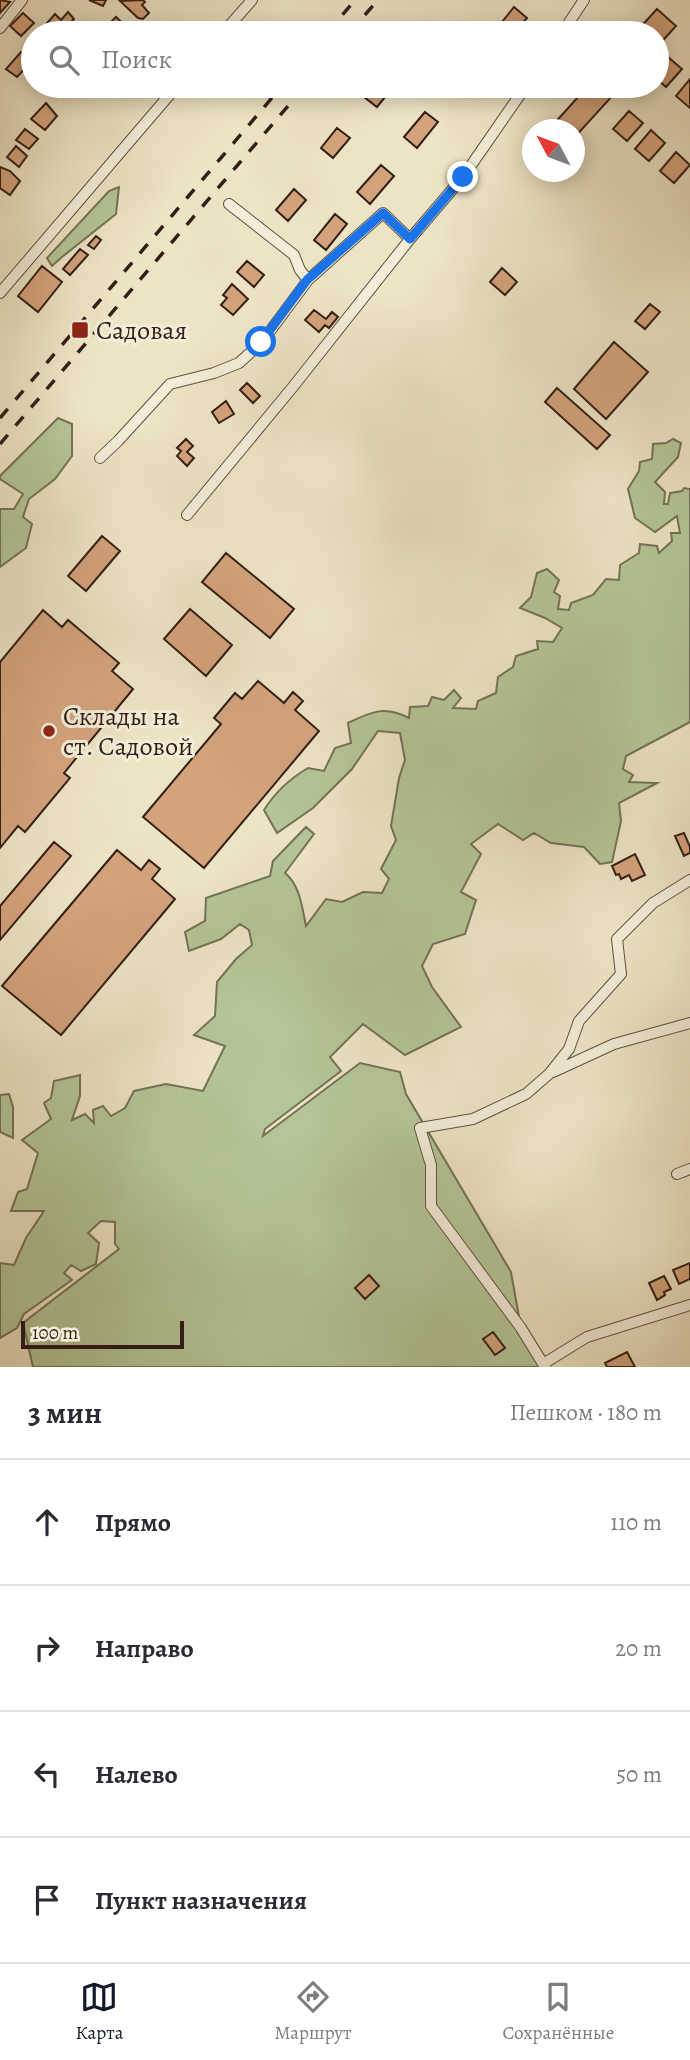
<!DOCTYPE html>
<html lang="ru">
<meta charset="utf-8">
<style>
body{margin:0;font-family:Alegreya,serif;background:#f2f2f3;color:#2b2b33}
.compass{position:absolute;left:522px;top:119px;width:63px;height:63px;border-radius:50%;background:#fff;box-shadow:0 4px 18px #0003;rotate:311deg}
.scale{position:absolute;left:21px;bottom:18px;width:163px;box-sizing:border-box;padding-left:7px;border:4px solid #341f16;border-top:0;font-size:19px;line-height:24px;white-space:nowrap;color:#341f16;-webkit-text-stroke:5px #f3edd9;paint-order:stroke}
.stop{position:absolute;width:21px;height:21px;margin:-16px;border:5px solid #1a73e8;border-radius:50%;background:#fff}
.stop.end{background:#1a73e8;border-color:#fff;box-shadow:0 2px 7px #0008}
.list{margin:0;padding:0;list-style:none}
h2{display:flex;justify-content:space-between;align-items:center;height:91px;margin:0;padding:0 28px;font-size:30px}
h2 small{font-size:23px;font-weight:400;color:#7c7c81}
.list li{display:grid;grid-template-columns:46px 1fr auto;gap:21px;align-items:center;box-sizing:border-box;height:126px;padding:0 28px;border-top:2px solid #e1e1e2}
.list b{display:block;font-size:26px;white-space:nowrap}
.list em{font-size:23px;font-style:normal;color:#7c7c81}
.icon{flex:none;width:38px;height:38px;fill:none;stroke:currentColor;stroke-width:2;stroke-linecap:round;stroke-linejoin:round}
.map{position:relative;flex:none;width:690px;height:1367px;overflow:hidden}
.search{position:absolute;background:#fff;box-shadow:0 4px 18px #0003;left:21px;right:21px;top:21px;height:77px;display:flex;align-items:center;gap:18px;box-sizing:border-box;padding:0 24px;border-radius:38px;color:#7c7c81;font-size:26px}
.sheet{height:595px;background:#fff}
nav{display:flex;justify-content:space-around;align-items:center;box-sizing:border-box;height:98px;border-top:2px solid #e1e1e2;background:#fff;font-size:19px;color:#7c7c81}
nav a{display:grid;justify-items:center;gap:4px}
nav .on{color:#111827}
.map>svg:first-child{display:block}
.green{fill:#b4c597;stroke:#747256;stroke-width:2}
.building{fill:#d3a37c;stroke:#341f16;stroke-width:2}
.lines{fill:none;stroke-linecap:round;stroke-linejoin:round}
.street-casing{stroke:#625042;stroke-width:12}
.street{stroke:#f3edd9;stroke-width:10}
.rail{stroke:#341f16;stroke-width:3.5;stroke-dasharray:12 12;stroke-linecap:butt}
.route{stroke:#1a73e8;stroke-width:9}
.poi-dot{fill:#8f2418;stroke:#f3edd9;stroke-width:2.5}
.labels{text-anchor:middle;stroke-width:6;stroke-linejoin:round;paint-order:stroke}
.poi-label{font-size:26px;fill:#341f16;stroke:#f3edd9;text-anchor:start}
</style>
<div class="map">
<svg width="690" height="1367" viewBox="0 0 690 1367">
<rect width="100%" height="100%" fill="#ede4c5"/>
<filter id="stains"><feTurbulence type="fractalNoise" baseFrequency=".00286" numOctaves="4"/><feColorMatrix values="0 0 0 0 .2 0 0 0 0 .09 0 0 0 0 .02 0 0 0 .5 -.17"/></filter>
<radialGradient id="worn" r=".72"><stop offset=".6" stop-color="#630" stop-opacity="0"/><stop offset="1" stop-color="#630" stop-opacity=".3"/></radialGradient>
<path class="green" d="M119 187 116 214 62 257 52 266 47 258 109 191Z
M58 418 72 424V456L55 479 29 499 23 517 32 524 26 548 0 567V509H14L23 494 0 479V476Z
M673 439 681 443 678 457 655 482 665 492 664 504H668L670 493 682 491 684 488 690 489V722L626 756 623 769 633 775 629 782 657 783 619 803 621 821 612 862 600 864 584 847 551 843 534 833 523 840 498 824 471 844 481 854 461 892 476 900 465 934 433 944 422 966 432 987 461 1027 405 1055 363 1024 330 1057 341 1071 265 1129 263 1136 360 1063 400 1072 406 1094 511 1272 521 1328 548 1367H33L23 1323 119 1249 115 1244V1222L101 1221 88 1233 99 1243 96 1264 81 1271 71 1265 64 1273 72 1280 24 1314 17 1328 0 1338V1263L14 1265 26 1238 44 1211H11L18 1192 27 1189 38 1153 22 1140 51 1119 44 1103 51 1098 54 1081 80 1075V1096L72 1120 85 1114 94 1123 93 1110 103 1106 111 1116 125 1108 134 1091 166 1084 203 1091 225 1046 194 1035 215 1016 217 982 236 959 252 945 249 930 240 924 221 939 189 951 185 932 205 921 206 898 270 876 273 861 306 827 314 834 285 873C300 885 302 907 306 926L326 899 342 902 363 892 382 893 389 879 381 869 396 840 391 826 399 778 405 760 400 733 378 731 352 769 313 808 277 833 264 810C276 791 289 779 308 768L324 771 335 748 351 743 348 723C371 712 384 705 409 718L410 707 428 706 432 697 444 700 454 690 461 698 453 708 476 709 478 701 496 693 498 677 513 667 516 656 538 649 537 641 553 642 562 628 545 618 520 608 531 597 537 573 547 569 559 580 554 592 560 596 558 609 569 610 571 603 593 595 606 579 619 580 620 565 639 553 640 544 657 546 659 553 672 541 671 533H680L677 516 655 532 635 518 628 489 639 471 640 462 652 459 653 444 666 443Z
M9 1094 13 1107V1138L0 1132V1095Z"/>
<path class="building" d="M0 0 10 2 0 13Z
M89 0H106L103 6Z
M143 0 145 2 142 5 149 13 143 19 138 18 120 1Z
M514 7 527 18 514 33H496L494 32Z
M657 9 676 26 657 47V33H635Z
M68 12 74 19 61 33 47 23 55 14 61 20Z
M23 13 34 23 21 36 10 26Z
M116 17 132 32 131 33H100Z
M424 25 434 33H417Z
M21 52 31 62 17 77 6 69Z
M668 57 682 69 666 87 657 79V70Z
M690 79V108L676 96Z
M53 86H74L78 89 72 96 62 87 57 90Z
M373 86H394L377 107 364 97Z
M448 86H468L459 95Z
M588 86H606L615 93 574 138V130H554L551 127Z
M46 103 57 116 45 130 31 119Z
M629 111 643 123 627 141 613 129Z
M425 112 438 122 417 148 404 137Z
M337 128 350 138 333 158 321 148Z
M25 129 38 139 29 149 16 140Z
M651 130 665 143 649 161 635 149Z
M16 146 27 156 19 167 7 157Z
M676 152 690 165 674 183 660 171Z
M381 165 394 176 370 204 357 192Z
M0 167 10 171 20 181 10 195 0 188Z
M294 189 306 200 288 221 276 210Z
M335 214 347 224 326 250 314 240Z
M96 236 101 240 94 249 88 245Z
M80 249 88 255 70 275 63 269Z
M247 261 264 275 254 287 237 272Z
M42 266 62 282 38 312 18 296Z
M502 268 517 282 505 295 490 282Z
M232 284 248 299 233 315 221 305 227 298 223 295Z
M650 304 660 312 645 329 635 321Z
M314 310 326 319 332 312 338 317 329 328 325 325 319 332 305 320Z
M614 342 648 372 606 419 574 389Z
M247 383 260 396 253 403 240 390Z
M557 388 610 435 597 449 545 402Z
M226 401 234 414 219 423 212 412Z
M186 439 193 446 187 452 194 458 187 466 177 456 181 451 177 448Z
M102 536 120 551 86 591 68 576Z
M226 553 294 609 270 638 202 582Z
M190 609 232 645 206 676 164 639Z
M43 610 62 627 68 620 119 663 112 671 133 689 64 773 70 778 25 832 18 826 0 848V662Z
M258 681 284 703 293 692 303 701 295 710 319 731 204 868 143 817 221 724 214 718 235 693 242 699Z
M684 833 690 847V853L684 856 675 836Z
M54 842 71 856 0 940V906Z
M117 850 141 870 149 860 160 869 152 879 175 899 61 1035 2 986Z
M635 854 645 875 632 881 629 875 621 879 619 874 616 875 612 866Z
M690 1263V1279L679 1284 673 1270Z
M369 1275 379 1286 365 1299 355 1288Z
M664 1276 671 1289 664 1292 665 1295 657 1300 649 1283Z
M493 1332 505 1348 495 1355 483 1339Z
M627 1352 635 1367H607L605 1363Z"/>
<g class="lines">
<g class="street-casing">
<path id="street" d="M0 28 22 0
M223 33 252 0
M562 33 584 0
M229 204 294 255 300 270 308 280
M0 293 177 86
M100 458 118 441 170 384 214 373 239 363 262 342 308 280 383 213 410 239
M187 515 292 388 410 239 463 177 526 86
M553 1072 614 1044 690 1023
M677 1174 690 1169
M543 1364 587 1337 690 1305
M545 1367 521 1328 431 1206V1165L420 1128 473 1119 526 1094 549 1074 569 1049 579 1021 621 974 617 939 653 903 690 880"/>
</g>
<use href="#street" class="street"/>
<path class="rail" d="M327 33 355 0
M349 33 378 0
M0 418 282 86
M0 444 305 86"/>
</g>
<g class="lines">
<path class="route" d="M261 342 307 280 383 213 410 239 463 177"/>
</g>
<g class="poi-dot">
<rect x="71" y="321" width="18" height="18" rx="3.5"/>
<circle cx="49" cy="731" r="7"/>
</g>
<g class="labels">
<g class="poi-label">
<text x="96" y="339">Садовая</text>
<text x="63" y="725">Склады на<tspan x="63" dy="30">ст. Садовой</tspan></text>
</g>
</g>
<rect width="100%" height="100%" filter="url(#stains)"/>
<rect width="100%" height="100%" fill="url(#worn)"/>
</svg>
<svg class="compass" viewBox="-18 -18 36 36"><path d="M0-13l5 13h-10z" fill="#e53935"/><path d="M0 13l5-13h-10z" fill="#7c7c81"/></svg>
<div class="scale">100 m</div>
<div class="stop" style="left:261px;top:342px"></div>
<div class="stop end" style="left:463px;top:177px"></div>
<div class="search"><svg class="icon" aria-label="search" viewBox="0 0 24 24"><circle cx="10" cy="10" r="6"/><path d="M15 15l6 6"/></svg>Поиск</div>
</div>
<section class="sheet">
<h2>3 мин<small>Пешком · 180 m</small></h2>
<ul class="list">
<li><svg class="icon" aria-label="ahead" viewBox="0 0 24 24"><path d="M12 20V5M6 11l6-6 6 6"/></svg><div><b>Прямо</b></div><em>110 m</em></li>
<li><svg class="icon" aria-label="right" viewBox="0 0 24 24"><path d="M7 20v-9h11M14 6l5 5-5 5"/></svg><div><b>Направо</b></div><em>20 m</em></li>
<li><svg class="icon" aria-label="left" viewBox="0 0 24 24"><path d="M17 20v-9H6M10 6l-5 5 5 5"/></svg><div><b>Налево</b></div><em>50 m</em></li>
<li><svg class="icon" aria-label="arrive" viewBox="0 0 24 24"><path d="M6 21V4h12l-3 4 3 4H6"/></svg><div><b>Пункт назначения</b></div></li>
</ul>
</section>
<nav>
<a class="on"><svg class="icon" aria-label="map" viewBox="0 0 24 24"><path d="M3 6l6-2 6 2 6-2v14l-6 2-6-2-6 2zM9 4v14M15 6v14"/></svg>Карта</a>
<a><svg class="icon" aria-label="directions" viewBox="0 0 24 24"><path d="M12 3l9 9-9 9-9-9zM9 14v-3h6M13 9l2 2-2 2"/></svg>Маршрут</a>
<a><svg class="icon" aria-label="saved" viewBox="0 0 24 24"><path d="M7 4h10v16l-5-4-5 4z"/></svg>Сохранённые</a>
</nav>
